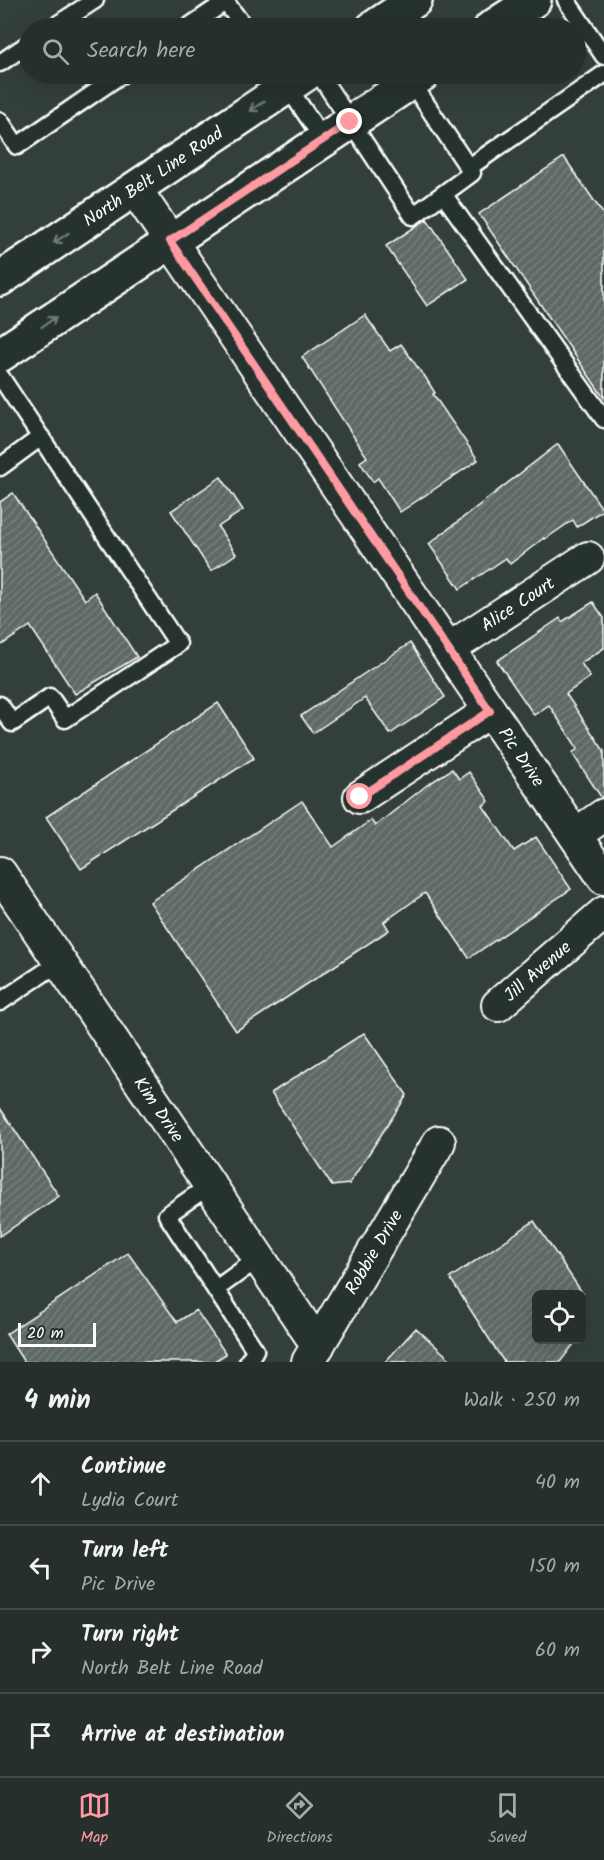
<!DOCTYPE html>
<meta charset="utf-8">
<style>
body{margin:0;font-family:Kalam,sans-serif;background:#2e3734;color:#f1f3f6}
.controls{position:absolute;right:18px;bottom:18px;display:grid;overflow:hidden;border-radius:9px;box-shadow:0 6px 24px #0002}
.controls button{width:54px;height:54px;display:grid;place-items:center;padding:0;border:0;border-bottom:2px solid #424a48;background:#262f2c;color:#f1f3f6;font:30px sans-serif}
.scale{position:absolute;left:18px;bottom:15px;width:78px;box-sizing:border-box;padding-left:6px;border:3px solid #fff;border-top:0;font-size:16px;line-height:21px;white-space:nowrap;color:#fff;-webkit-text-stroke:4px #26332d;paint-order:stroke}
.stop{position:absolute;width:18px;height:18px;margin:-14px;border:4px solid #ff9aa2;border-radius:50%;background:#fff}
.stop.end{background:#ff9aa2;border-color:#fff;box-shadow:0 2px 6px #0008}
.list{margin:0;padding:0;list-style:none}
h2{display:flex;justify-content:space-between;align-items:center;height:78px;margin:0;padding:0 24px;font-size:26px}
h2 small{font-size:20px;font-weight:400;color:#a4a9a9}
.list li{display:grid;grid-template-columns:39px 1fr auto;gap:18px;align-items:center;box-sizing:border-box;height:84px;padding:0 24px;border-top:2px solid #424a48}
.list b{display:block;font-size:22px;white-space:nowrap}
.list p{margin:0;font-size:20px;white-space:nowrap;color:#a4a9a9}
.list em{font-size:20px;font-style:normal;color:#a4a9a9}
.icon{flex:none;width:33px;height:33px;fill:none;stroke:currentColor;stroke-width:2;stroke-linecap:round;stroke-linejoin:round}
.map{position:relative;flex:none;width:604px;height:1362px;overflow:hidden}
.search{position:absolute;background:#262f2c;box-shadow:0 6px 24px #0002;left:18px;right:18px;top:18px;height:66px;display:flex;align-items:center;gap:15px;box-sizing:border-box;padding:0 21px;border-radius:33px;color:#a4a9a9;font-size:22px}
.sheet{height:414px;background:#262f2c}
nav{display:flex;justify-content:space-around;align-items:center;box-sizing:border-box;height:84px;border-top:2px solid #424a48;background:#262f2c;font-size:16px;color:#a4a9a9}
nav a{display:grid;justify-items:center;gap:3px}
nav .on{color:#ff9aa2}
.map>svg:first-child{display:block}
.building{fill:url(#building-hatch);stroke:#fff;stroke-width:1.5}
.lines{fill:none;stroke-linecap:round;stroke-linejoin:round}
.service-casing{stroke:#fff;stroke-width:21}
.minor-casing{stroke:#fff;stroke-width:36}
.primary-casing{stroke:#fff;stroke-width:38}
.service{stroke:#26332d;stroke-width:16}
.minor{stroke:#26332d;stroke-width:32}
.primary{stroke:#26332d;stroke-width:33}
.oneway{stroke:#727a76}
.route{stroke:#ff9aa2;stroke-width:8}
.labels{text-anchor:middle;stroke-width:4.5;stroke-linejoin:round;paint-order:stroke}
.street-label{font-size:18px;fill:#fff;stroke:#26332d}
</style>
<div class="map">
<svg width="604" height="1362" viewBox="0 0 604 1362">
<defs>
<pattern id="building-hatch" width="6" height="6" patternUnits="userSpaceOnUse" patternTransform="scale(1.5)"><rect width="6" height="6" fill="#5f6964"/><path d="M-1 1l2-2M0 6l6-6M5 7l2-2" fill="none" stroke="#77807b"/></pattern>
</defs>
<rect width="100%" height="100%" fill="#333f3a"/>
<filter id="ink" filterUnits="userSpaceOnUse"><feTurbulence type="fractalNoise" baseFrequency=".0167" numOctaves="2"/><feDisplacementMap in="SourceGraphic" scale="12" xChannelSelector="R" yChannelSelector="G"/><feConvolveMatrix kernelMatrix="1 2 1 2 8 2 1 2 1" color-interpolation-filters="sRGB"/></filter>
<g filter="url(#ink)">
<path class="building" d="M564 157 604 215V398L479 214Z
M427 219 468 279 427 306 386 246Z
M365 315 390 351 401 344 423 375H424L435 393 433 394 478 460 400 512 378 478 373 482 360 462 367 457 302 357Z
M558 444 603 510 577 527 573 520 545 539 544 538 510 564 506 558 460 589 429 544Z
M221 477 243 510 218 527 236 554 211 571 171 511Z
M13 493 85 600 95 592 137 657 75 694 30 626 0 646V502Z
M593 602 604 618V648L581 663 590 677 566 694 604 751V797H601L572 753 578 749 549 705 534 715 497 661 560 618 562 622Z
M410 643 445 697 390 734 365 698 313 733 301 716Z
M218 703 254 758 81 869 46 817Z
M452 769 459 779 469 772 489 801 483 806 514 851 536 837 571 889 469 958 425 893 384 922 389 930 236 1031 150 902 302 801 333 847 371 820 375 826 427 785Z
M364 1033 407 1095 349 1184 332 1186 271 1093Z
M0 1108 59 1196 0 1236Z
M534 1221 583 1294H537V1340H577L560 1362H504L450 1278Z
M128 1253 177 1322 196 1310 226 1354 213 1362H24L6 1334Z
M416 1328 453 1362H385Z"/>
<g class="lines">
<g class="service-casing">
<path id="service" d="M224 0 245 28
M566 0 604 56
M52 28 95 0
M187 28 225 2
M0 63 28 44
M319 74 413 216 472 173 408 77
M285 83 323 139
M0 121 17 146 122 74
M468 168 604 74
M443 194 604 419
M0 376 178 644 65 719 50 697 12 723 0 705
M0 467 41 437
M0 1002 60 962
M210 1185 167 1215 255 1350 248 1362
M216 1289 259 1258"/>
</g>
<g class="minor-casing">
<g id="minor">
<path id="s1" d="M135 189 604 878"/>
<path id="s2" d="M449 649 588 558"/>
<path d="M360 797 490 711"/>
<path d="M575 835 604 815"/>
<path id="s3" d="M0 873 318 1346"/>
<path id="s4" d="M498 1005 604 913"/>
<path id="s5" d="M308 1362 439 1142"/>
</g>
</g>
<g class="primary-casing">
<g id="primary">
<path d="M373 28 415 0"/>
<path d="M491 28 534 0"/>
<path id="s6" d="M0 279 306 74"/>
<path d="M0 355 423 74"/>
</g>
</g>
<use href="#service" class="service"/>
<use href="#minor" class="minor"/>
<use href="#primary" class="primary"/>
</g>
<defs><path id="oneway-shaft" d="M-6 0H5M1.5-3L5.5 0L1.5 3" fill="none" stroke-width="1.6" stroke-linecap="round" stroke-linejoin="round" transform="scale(1.5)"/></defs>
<g class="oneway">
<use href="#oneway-shaft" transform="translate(257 106) rotate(146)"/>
<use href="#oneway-shaft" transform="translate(61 238) rotate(146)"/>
<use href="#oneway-shaft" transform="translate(49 322) rotate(-34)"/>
</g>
</g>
<g class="lines" filter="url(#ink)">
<path class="route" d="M350 122 170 241 490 711 360 797"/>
</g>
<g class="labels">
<g class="street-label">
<text dy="6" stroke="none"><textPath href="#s6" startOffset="184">North Belt Line Road</textPath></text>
<text dy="6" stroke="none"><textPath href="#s2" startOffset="82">Alice Court</textPath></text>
<text dy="6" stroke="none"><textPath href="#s1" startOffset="687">Pic Drive</textPath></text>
<text dy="6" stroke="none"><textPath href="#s4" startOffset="52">Jill Avenue</textPath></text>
<text dy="6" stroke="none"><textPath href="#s3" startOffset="285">Kim Drive</textPath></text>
<text dy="6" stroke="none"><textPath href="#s5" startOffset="128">Robbie Drive</textPath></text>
</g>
</g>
</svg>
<div class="controls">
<button><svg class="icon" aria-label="locate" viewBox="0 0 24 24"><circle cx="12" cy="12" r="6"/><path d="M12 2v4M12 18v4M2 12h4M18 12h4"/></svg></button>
</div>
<div class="scale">20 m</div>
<div class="stop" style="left:360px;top:797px"></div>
<div class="stop end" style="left:350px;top:122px"></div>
<div class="search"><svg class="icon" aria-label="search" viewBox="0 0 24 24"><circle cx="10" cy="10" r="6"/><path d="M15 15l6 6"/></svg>Search here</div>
</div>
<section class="sheet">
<h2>4 min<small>Walk · 250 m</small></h2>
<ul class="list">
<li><svg class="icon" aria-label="ahead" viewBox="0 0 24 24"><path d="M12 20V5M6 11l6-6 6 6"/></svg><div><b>Continue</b><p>Lydia Court</p></div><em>40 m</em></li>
<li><svg class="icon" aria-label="left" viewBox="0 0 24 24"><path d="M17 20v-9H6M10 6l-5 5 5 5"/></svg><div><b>Turn left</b><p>Pic Drive</p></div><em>150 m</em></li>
<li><svg class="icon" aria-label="right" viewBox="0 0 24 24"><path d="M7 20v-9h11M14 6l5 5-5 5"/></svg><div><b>Turn right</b><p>North Belt Line Road</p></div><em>60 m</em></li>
<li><svg class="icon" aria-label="arrive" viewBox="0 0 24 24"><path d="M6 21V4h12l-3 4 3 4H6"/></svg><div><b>Arrive at destination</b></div></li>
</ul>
</section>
<nav>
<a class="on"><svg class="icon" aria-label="map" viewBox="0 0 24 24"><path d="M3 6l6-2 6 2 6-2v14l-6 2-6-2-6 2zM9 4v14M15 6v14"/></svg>Map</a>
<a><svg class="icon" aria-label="directions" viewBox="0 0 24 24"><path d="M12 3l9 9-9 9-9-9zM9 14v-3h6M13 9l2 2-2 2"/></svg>Directions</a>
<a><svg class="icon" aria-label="saved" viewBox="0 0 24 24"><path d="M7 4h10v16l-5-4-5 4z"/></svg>Saved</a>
</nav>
